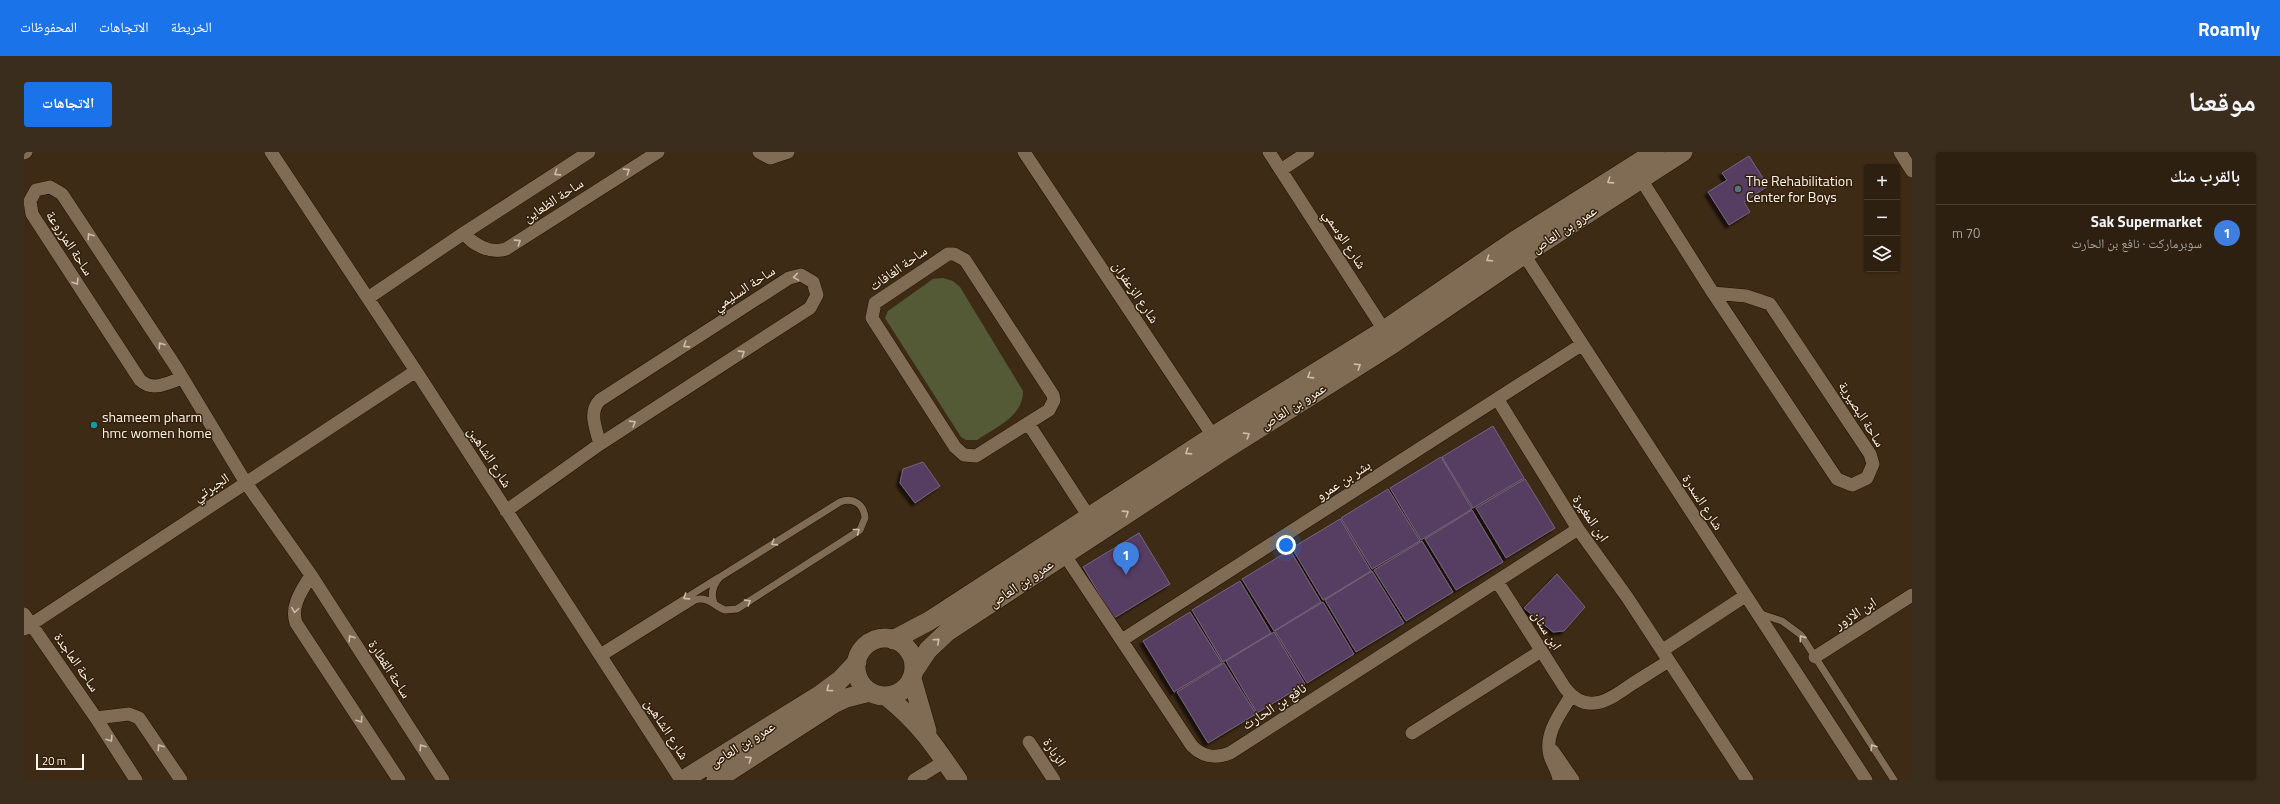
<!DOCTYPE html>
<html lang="ar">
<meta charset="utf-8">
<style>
body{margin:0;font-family:"Titillium Web","Noto Naskh Arabic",sans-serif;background:#3a2d1e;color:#f1f3f6;direction:rtl}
.controls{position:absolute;right:12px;top:12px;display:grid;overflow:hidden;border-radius:4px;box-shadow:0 1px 3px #0004}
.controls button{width:36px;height:36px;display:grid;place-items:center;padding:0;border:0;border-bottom:1px solid #493e30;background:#2e2010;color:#f1f3f6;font:20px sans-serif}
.scale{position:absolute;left:12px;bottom:10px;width:48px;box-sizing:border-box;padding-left:4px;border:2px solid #fdf3e9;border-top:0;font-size:11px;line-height:14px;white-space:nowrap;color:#fdf3e9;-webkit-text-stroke:3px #33210c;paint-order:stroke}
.you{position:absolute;left:1262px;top:393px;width:14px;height:14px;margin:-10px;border:3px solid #fff;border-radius:50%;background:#1a73e8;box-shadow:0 0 0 6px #1a73e833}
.badge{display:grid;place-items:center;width:26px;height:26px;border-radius:50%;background:#1a73e8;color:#fff;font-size:13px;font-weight:700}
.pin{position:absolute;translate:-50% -33px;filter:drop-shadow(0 1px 2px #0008)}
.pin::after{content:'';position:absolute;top:21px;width:14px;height:12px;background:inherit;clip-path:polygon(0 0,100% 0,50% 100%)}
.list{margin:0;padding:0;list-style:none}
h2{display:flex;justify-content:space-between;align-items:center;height:52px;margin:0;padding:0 16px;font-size:17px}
h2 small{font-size:13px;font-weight:400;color:#a7a39f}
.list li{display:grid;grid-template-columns:26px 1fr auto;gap:12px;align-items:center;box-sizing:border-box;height:56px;padding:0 16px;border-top:1px solid #493e30}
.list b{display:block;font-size:15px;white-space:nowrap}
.list p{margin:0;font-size:13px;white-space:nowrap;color:#a7a39f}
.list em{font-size:13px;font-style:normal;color:#a7a39f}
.icon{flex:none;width:22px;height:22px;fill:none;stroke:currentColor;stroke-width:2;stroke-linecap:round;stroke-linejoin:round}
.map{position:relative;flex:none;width:1888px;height:628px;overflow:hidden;direction:ltr;border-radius:4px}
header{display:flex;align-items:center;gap:24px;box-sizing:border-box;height:56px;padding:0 20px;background:#1a73e8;color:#fff}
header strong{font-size:19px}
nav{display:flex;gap:22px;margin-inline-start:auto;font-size:14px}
.intro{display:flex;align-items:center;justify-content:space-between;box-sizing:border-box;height:96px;padding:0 24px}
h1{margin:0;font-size:28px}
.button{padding:10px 18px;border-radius:4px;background:#1a73e8;color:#fff;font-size:14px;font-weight:700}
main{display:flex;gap:24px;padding:0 24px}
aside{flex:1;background:#2e2010;border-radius:4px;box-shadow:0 1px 3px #0004}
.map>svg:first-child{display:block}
.green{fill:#545a35}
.building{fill:#573d62;stroke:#75647d;filter:url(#shadow)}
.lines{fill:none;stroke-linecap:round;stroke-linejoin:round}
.lane-casing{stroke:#241301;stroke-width:8}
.street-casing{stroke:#241301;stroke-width:14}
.secondary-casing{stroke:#241301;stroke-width:20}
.lane{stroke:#806b54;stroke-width:7}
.street{stroke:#806b54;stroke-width:13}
.secondary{stroke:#806b54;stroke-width:19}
.oneway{stroke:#cbbdad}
.service-dot{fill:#5c6f8a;stroke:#33210c;stroke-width:1.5}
.culture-dot{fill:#0f9aa8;stroke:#33210c;stroke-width:1.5}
.labels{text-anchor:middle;stroke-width:3;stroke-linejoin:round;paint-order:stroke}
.poi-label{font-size:14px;fill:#fdf3e9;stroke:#33210c;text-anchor:start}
.street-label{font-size:14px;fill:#fdf3e9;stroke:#33210c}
</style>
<header>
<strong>Roamly</strong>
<nav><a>الخريطة</a><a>الاتجاهات</a><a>المحفوظات</a></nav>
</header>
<div class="intro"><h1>موقعنا</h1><a class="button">الاتجاهات</a></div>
<main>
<aside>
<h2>بالقرب منك<small></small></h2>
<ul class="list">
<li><span class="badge" style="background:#3f7fe0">1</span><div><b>Sak Supermarket</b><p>سوبرماركت · نافع بن الحارث</p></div><em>70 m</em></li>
</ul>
</aside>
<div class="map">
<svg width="1888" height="628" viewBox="0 0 1888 628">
<defs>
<filter id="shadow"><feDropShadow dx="-3.5" dy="3.5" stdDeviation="1" flood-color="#0009"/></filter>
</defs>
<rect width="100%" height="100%" fill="#3e2b16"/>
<path class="green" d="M919 126 929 129 936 135 999 239C999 265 972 275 953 288H942L937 285 861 166 864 159 909 127Z"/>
<path class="building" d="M1725 4 1744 34 1720 50 1726 60 1705 73 1684 40 1703 28 1698 21Z
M1469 274 1500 326 1449 356 1418 305Z
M1417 305 1448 357 1397 388 1366 336Z
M899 310 916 334 891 351 876 331 879 317Z
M1501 327 1531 376 1482 406 1452 356Z
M1364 337 1396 389 1348 417 1317 366Z
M1448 358 1479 410 1432 438 1401 387Z
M1316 367 1347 419 1299 448 1268 396Z
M1115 381 1146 432 1090 466 1059 415Z
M1398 389 1429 440 1382 469 1350 418Z
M1266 398 1297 450 1250 479 1218 427Z
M1348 419 1380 471 1332 500 1301 448Z
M1533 422 1561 455 1540 479 1529 480 1500 456Z
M1216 429 1247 481 1199 510 1168 458Z
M1299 450 1330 502 1283 531 1251 479Z
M1166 460 1198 511 1150 540 1119 489Z
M1250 480 1281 532 1233 561 1202 509Z
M1200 511 1232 562 1184 591 1153 540Z"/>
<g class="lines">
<g class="lane-casing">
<path id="lane" d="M1734 461 1758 469 1777 483 1870 628
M574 501 694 426
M578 506 671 448C684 444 690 454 701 458L713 457 836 378 841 366C840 352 829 345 816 350L696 425C689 433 686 441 690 451"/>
</g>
<g class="street-casing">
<path id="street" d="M247 0 392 219 657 628
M565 0 440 81C449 93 467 102 482 97L634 0
M735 0 746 6 764 0
M1000 0 1193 290
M1245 0 1364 184
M1876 0 1888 19
M0 1 2 0
M1257 18 1284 0
M1613 21 1689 141
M1495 95 1842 628
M924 102H930L941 108 1029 243 1030 248 1025 258 952 304 940 303 931 295 848 166 851 151Z
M1689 141 1722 144 1746 152 1846 302 1849 312 1843 326 1828 333 1813 327Z
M344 146 440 81
M158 226C143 231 129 240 116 228L8 62 6 49 12 38 26 35 38 42 152 215 222 331 287 423 419 628
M1474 248 1554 377 1603 445 1723 628
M1004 271 1069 371
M482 359 576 292 786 156 793 143 789 130 777 123 765 126 576 248C564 260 572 277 576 292
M1036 396 1168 594C1179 605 1191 607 1206 601L1554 377
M287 423C279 437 266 453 272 471L375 628
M1473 429 1541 536C1563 564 1585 548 1608 532 1621 524 1633 516 1645 509
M0 462 72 566
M0 477 392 219
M1098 488 1557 193
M1639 498 1721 444
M1791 505 1888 443
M1388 581 1517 499
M1005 590 1030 628
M1529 599 1549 628
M112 628 72 566 105 562 115 566 157 628
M890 628 921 609
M1535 628C1534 619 1529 613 1526 604 1520 582 1536 562 1547 544"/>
</g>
<g class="secondary-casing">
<path id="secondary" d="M832 515a29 29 0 1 1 58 0a29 29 0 1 1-58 0Z
M869 488 905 469 1189 284 1360 178 1490 89 1631 0
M890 519 904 498 923 480 1199 299 1369 192 1501 102 1659 0
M888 527 903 579
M862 544C895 570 911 594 934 628
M659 628 797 542 816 528 833 510
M692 628 811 551 822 546 846 540"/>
</g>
<use href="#lane" class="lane"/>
<use href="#street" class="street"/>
<use href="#secondary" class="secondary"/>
</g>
<defs><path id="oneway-chevron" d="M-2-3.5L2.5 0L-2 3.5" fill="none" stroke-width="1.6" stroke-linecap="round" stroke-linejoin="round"/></defs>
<g class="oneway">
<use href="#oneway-chevron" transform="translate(603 19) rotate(-33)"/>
<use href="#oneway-chevron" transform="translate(533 21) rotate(147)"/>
<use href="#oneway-chevron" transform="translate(1586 29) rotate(147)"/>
<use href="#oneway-chevron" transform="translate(66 84) rotate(-123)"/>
<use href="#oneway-chevron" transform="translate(494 90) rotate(-33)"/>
<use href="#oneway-chevron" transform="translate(1465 107) rotate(146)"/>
<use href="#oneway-chevron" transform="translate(772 125) rotate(171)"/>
<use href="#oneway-chevron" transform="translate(52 130) rotate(57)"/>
<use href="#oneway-chevron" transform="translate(137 193) rotate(-124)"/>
<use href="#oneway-chevron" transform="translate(662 193) rotate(147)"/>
<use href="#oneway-chevron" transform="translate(718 201) rotate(-33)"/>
<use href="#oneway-chevron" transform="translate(1334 214) rotate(-32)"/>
<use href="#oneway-chevron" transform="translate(1286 224) rotate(148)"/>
<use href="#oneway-chevron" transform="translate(609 271) rotate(-32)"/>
<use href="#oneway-chevron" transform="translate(1223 283) rotate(-32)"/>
<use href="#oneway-chevron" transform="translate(1164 300) rotate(147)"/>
<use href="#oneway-chevron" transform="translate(1102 361) rotate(-33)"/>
<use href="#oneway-chevron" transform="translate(833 379) rotate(-39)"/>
<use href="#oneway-chevron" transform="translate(750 391) rotate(148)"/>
<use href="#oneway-chevron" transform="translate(662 445) rotate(147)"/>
<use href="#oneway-chevron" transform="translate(724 450) rotate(-32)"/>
<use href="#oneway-chevron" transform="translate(271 458) rotate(98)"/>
<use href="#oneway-chevron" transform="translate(327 486) rotate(-123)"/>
<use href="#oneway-chevron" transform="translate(1778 486) rotate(-125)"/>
<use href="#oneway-chevron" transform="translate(913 489) rotate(-42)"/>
<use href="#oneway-chevron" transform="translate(805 537) rotate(143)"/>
<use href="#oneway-chevron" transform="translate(336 568) rotate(57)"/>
<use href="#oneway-chevron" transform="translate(86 587) rotate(57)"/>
<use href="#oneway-chevron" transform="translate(136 595) rotate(-123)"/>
<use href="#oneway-chevron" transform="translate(398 595) rotate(-123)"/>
<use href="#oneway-chevron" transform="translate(1849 595) rotate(-123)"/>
<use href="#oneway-chevron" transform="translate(725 607) rotate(-33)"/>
</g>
<circle class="service-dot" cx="1714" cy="37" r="4"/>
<circle class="culture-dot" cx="70" cy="273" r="4"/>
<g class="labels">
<g class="poi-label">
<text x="1722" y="34">The Rehabilitation<tspan x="1722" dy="16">Center for Boys</tspan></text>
<text x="78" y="270">shameem pharm<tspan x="78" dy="16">hmc women home</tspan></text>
</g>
<g class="street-label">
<text transform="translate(529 48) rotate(-33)" y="5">ساحة الظعاين</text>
<text transform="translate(1540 77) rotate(-33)" y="5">عمرو بن العاص</text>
<text transform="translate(1321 87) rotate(57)" y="5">شارع الوسمي</text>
<text transform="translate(46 91) rotate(57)" y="5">ساحة المزروعة</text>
<text transform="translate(874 116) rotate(-35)" y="5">ساحة الغافات</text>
<text transform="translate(720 136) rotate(-33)" y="5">ساحة السليمي</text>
<text transform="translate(1112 140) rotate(56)" y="5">شارع الزعفران</text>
<text transform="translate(1269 254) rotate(-32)" y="5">عمرو بن العاص</text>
<text transform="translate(1838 262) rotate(58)" y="5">ساحة البصيرية</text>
<text transform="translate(466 305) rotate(57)" y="5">شارع الشاهين</text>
<text transform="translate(1319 328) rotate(-33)" y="5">بشر بن عمرو</text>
<text transform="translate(187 335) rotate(-33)" y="5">الجبرتي</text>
<text transform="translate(1679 350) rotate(57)" y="5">شارع السدرة</text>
<text transform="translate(1567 366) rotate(56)" y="5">ابن المغيرة</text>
<text transform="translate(997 431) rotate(-34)" y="5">عمرو بن العاص</text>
<text transform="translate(1831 461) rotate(-33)" y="5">ابن الازور</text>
<text transform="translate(1523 478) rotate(58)" y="5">ابن سنان</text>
<text transform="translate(53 510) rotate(55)" y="5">ساحة الماجدة</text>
<text transform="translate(366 517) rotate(57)" y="5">ساحة القطارة</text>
<text transform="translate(1250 554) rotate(-33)" y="5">نافع بن الحارث</text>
<text transform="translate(643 577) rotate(57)" y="5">شارع الشاهين</text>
<text transform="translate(718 592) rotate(-32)" y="5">عمرو بن العاص</text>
<text transform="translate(1031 600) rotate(57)" y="5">الزبارة</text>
</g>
</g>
</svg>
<div class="controls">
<button>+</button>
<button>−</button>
<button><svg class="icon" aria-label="layers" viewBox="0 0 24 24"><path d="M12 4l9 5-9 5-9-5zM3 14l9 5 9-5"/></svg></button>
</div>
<div class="scale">20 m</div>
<div class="you"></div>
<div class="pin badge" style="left:1102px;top:423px;background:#3f7fe0">1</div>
</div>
</main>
